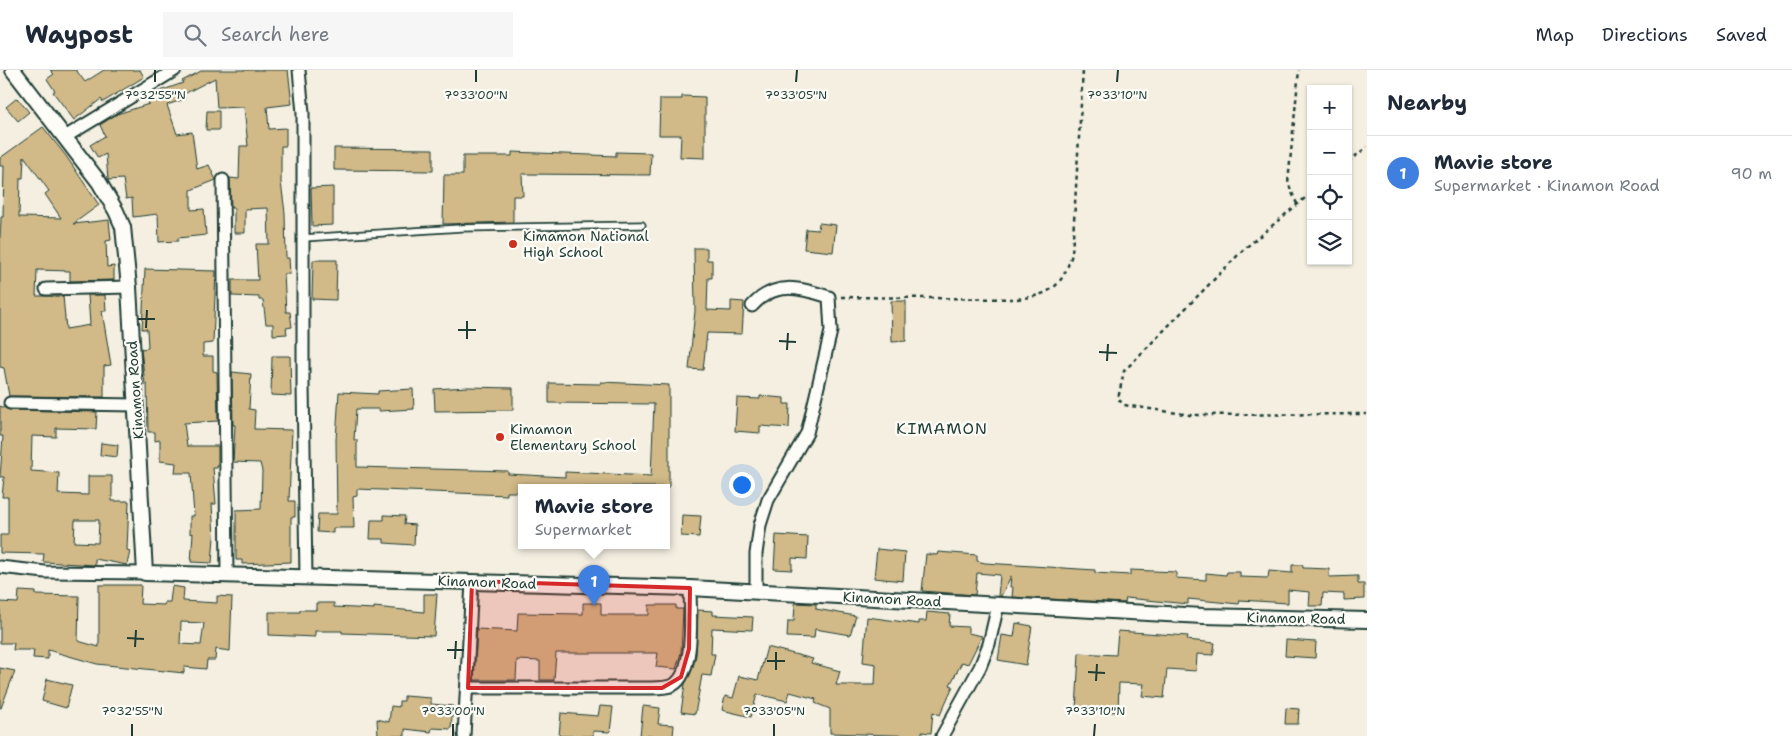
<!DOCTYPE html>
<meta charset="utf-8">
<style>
body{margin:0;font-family:"Shantell Sans",sans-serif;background:#f6f6f7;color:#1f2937}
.controls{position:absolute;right:15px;top:15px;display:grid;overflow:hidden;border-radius:0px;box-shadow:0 1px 4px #0004}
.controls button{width:45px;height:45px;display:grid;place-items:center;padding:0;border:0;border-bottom:1px solid #e0e1e3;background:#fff;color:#1f2937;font:25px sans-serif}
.you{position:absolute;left:741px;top:414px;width:18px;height:18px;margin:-12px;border:4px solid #fff;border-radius:50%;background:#1a73e8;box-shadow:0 0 0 8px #1a73e833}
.badge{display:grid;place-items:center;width:32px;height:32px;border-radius:50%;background:#db2777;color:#fff;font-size:16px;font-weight:700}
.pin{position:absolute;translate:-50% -41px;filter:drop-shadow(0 1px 2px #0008)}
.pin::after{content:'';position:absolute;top:26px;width:18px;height:15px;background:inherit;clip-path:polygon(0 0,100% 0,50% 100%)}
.popup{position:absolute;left:518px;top:414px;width:152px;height:65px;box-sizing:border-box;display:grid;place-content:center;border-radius:0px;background:#fff;filter:drop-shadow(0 1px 4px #0005);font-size:16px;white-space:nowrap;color:#747a83}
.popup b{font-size:19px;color:#1f2937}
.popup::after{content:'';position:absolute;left:50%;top:100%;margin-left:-10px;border:10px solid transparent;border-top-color:#fff}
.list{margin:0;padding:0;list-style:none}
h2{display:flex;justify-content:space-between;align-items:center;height:65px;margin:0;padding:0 20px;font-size:21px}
h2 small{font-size:16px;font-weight:400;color:#747a83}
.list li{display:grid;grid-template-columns:32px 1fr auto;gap:15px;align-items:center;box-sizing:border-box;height:75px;padding:0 20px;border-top:1px solid #e0e1e3}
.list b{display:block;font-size:19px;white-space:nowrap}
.list p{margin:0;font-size:16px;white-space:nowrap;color:#747a83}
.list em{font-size:16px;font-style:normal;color:#747a83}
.icon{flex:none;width:28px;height:28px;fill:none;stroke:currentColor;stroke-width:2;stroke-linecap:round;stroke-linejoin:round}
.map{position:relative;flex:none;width:1367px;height:666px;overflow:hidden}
header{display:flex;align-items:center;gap:30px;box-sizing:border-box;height:70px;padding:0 25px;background:#fff;border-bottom:1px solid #e0e1e3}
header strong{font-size:24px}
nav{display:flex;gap:28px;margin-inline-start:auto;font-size:18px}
.search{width:350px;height:45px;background:#f6f6f7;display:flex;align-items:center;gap:12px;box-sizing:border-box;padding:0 18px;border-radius:0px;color:#747a83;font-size:19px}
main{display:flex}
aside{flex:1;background:#fff}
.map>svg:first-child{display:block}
.building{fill:#d1b988;stroke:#1f3d34;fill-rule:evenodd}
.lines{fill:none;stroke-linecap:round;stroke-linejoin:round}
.service-casing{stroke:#1f3d34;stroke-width:9}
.minor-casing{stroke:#1f3d34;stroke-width:15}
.tertiary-casing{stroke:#1f3d34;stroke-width:18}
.path{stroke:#1f3d34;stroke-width:2.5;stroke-dasharray:4 4;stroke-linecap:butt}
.service{stroke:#fdfcf7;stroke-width:5.5}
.minor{stroke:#fdfcf7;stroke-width:11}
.tertiary{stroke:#fdfcf7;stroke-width:14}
.marked{fill:#d62828;fill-opacity:0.2;stroke:#d62828;stroke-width:4;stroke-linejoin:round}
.ticks{fill:none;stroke:#1f3d34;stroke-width:2}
.poi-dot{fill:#c8321e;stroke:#fdfcf7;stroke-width:2}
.labels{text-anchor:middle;stroke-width:4.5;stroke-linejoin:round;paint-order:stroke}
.poi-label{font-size:14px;fill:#1f3d34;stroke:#fdfcf7;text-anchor:start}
.street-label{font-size:14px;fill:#1f3d34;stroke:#fdfcf7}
.quarter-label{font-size:16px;letter-spacing:1px;fill:#1f3d34;stroke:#fdfcf7}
.ticks-label{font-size:12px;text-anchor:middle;fill:#1f3d34;stroke:#fdfcf7;stroke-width:4.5;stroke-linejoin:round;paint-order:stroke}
</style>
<header>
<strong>Waypost</strong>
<div class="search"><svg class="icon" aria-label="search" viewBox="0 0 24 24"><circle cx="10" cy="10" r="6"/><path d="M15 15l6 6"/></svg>Search here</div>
<nav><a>Map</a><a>Directions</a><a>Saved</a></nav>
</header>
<main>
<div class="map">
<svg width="1367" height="666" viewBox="0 0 1367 666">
<rect width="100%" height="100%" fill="#f4efe1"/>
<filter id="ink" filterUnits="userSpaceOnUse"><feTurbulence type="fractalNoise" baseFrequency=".02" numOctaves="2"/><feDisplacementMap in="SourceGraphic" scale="10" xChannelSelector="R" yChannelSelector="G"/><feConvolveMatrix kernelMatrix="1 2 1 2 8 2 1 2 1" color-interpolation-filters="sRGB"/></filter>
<g filter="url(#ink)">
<path class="building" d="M50 0H76L85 12 104 0H140L144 7 103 32 101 29 74 50 53 22 55 21 47 9 54 4Z
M203 0H288L292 34 267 37 269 59 286 58V76H281V112L285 143 286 188H289L290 204H284L286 242H290L292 257 286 258 287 264 273 265V254H266L263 230H259V227L232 226V210H258L256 174H269L268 138 245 139V163H234V138H231L230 108 239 109 240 76H248L244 37 217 38 215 8 184 24 185 29 167 35 177 64 192 62 197 99 209 95 216 110 191 120V140L204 139 206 165 178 168V171L159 172 158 144 133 147 132 128 126 129 123 109 108 110 106 84 98 88 90 75 105 66 100 55 117 44 149 34 146 26 183 13 182 11Z
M682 26 705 27V88L680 87 681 65H659L660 29H682Z
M17 28 29 42 18 51 6 37Z
M207 41H219V60H206Z
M43 57 66 86 99 135 73 154 109 150 111 170 106 171 107 197 114 196V210L70 211V201L37 200 36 226H63L66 259 90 255 88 225H105L106 241H102L111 295 104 296V327L9 326 4 298 0 297V169L1 147H3L4 96H0V88ZM24 86 49 121 45 124 61 148 19 147 20 108H23Z
M334 78 433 79V101L334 100Z
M512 82 616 86V82L651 83 650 105 522 104 523 126H513V152L443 154 444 105H463V86H512Z
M333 117V155L312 156 311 118Z
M819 153 836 155 833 182 804 179 806 159 818 160Z
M694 178H707V190H712V208H708L707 240 731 241V231L744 232 742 264 707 263 703 300 689 299 695 241Z
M313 190H337L336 230 312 229Z
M145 199 216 201 213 273 203 274V286H213V301L217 302 218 351 184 353 187 376H218V392L217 398H213L216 434H212L214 467 212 493 191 492 193 463 190 464V446H194L191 403H175L176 393 160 391V370L155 371V362H148L147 314 145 315 141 279 148 278 147 259H142Z
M891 231H906V271L892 272Z
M272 286H290L291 326 271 325Z
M232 302 251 304 249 339 255 340 254 359 292 360 289 431H295V447H291V492L242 494V490H236V440L261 439 262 401 260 393 233 392 235 355H233Z
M601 312 669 315V417H522V422H507V425L357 419V426L353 427 354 458H333V463L317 462 318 444H337L336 370 339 322 378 324V321L413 319 414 339 379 341V339H356L354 370H357V397L508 401V404L565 407V402L651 406 654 334 549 333V313L601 314Z
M468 317 513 318V340L435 341 434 319Z
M760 326 784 328V334H790L789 358 760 356V363L735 361 737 328 760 329Z
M0 336 10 340 97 342 96 359 56 358V367L32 366 31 401 59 403 58 424 88 425V406H112V431H129L127 480 130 481 127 495 95 489V495L43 492 44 484 0 483V465H8V427H2L4 407H0L3 366H0ZM75 450H99L98 473 74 472Z
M101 373 118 375 117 387 100 385Z
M384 445 405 446 404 454 415 455 414 475 384 473V469H370L371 450H384Z
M682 445 701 446 699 467 681 466Z
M776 465 808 467 807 489 792 488V500L774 499Z
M877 479 905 482 903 511 874 508Z
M938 482 977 485V491L985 493 1095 500V503L1130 505V500L1176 502V508L1206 510V503L1226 505 1227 502H1240V507L1268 508 1269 501 1292 503V495H1303V498L1329 499V507L1358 506V514H1364V529L1344 530V524L1323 523 1322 536H1309L1310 522 1288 520V533L1240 530 1239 534 1188 529V534L1126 528 1125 533 1012 527 1013 517H1010L1011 506 1001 526H998L1000 505 977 503 975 525 922 521 926 484 937 485Z
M99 515H141L140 534 164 535 165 532H170L172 516 184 518 183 531 217 533V526L232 527 230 581 216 579 215 590H207L206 599 184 597V603L97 594 48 580V589L33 588 34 580H13L14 573H0V532L18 533 19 521 36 522V525L79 526 78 571 99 577ZM181 552 204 553 201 575 180 574Z
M424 524H437L434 566 342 563V561H315V567L269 565V542H300V540H316V533H334V537L374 539V537L424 542Z
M583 533H601V545H649V535H676V539H683L681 583 676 599 656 597 658 583H556L554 610H540V591L517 590 516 610H474L477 559 517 561 518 543 583 544Z
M795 533 816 534V539L856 546 850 565 815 559 814 568 787 567 788 551H794Z
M698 540 713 541V545L753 547 752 560 712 558 711 584H715L711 606 702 605 695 644 681 642 685 614 692 600 696 585Z
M927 542 950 544 949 556 968 557V563L982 566 968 594 962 592 950 615 953 616 940 645 933 642 931 663 922 662V666L830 663V639L815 633 816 629 790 622 787 631 757 624 751 647 722 640 725 626 733 628 739 606 758 610 767 577 813 589 811 593 840 601 836 615H875L876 594 863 592 867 547 919 554V551H926Z
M1016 553 1032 556 1026 595 998 590 1002 565 1014 567Z
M1118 561 1188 566 1187 570 1215 573 1213 585 1197 584 1196 601 1167 599 1164 628 1142 626 1144 614 1119 613 1118 642 1076 641 1079 583 1116 585Z
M1286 570 1316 572 1315 588 1285 586Z
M0 598 15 601 1 638H0Z
M47 609 72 615 66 638 42 631Z
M404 626 431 628V634L453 636 451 659 432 658 431 662 405 659V666H378L377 649 389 652 391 636 399 637V631H404Z
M600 636 613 637 610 662 593 661V666H559L561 643 598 646Z
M643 636 660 638 658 654 674 655 673 666H640Z
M1286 638 1299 639 1298 654H1285Z"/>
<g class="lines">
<g class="service-casing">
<path id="service" d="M303 168 461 158 642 155"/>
</g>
<g class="minor-casing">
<path id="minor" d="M299 0 303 43V315L306 507
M65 67 175 0
M223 110 227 505
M46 219 129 217
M752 236C775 210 800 218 829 227L831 261 807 363 768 430 760 455 756 484V522
M10 333 136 335
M0 497 45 502 145 503
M468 618H651C658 618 667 618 673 615 696 602 690 540 690 518
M464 666 472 511
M942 666 980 597 989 574 998 535"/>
</g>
<g class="tertiary-casing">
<path id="tertiary" d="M13 0 99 112 116 141 123 157 129 217 145 503 690 518 1203 546 1367 550"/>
</g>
<path class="path" d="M1348 92 1367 77
M1311 123 1243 180 1124 301 1118 329 1124 335 1190 345 1367 344
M1297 134 1288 113 1299 0
M841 227 1017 229C1051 225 1062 217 1072 184L1083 0"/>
<use href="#service" class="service"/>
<use href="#minor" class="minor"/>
<use href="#tertiary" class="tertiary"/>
</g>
</g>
<path class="marked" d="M472 511 690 518 689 579 681 607 662 618H468Z"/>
<path class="ticks" d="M155 12V0M476 12V0M796 12 797 0M1117 12 1118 0M138 249H155M146 258 147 240M458 260H476M467 269V251M779 271 796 272M787 280 788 263M1099 282 1117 283M1107 291 1108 274M127 568 144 569M135 577 136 560M447 580H464M455 589 456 571M767 591H785M776 600V582M1088 602 1105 603M1096 611 1097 594M132 666V654M453 666V654M774 666V654M1094 666 1095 654"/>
<g class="poi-dot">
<circle cx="513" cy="174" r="5"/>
<circle cx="500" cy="367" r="5"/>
</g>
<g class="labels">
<g class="poi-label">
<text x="523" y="171">Kimamon National<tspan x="523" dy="16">High School</tspan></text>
<text x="510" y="364">Kimamon<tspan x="510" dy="16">Elementary School</tspan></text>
</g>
<g class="street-label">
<text transform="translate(135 320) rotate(-94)" y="5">Kinamon Road</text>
<text transform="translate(487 512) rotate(2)" y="5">Kinamon Road</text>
<text transform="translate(892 529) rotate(3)" y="5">Kinamon Road</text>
<text transform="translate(1296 548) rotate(1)" y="5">Kinamon Road</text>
</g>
<g class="quarter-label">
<text x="942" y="364">KIMAMON</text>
</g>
</g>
<g class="ticks-label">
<text x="155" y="29">7°32'55"N</text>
<text x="476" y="29">7°33'00"N</text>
<text x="796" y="29">7°33'05"N</text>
<text x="1117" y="29">7°33'10"N</text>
<text x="132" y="645">7°32'55"N</text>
<text x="453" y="645">7°33'00"N</text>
<text x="774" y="645">7°33'05"N</text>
<text x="1095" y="645">7°33'10"N</text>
</g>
</svg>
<div class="controls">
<button>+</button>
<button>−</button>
<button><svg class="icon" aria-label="locate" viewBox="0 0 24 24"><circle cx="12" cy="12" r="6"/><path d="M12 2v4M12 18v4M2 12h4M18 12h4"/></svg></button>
<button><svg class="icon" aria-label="layers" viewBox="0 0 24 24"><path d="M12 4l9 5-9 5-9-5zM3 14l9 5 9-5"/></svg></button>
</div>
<div class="you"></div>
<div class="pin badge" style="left:594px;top:536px;background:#3f7fe0">1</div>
<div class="popup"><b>Mavie store</b>Supermarket</div>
</div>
<aside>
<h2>Nearby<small></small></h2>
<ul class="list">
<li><span class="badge" style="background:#3f7fe0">1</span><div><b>Mavie store</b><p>Supermarket · Kinamon Road</p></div><em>90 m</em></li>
</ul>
</aside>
</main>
